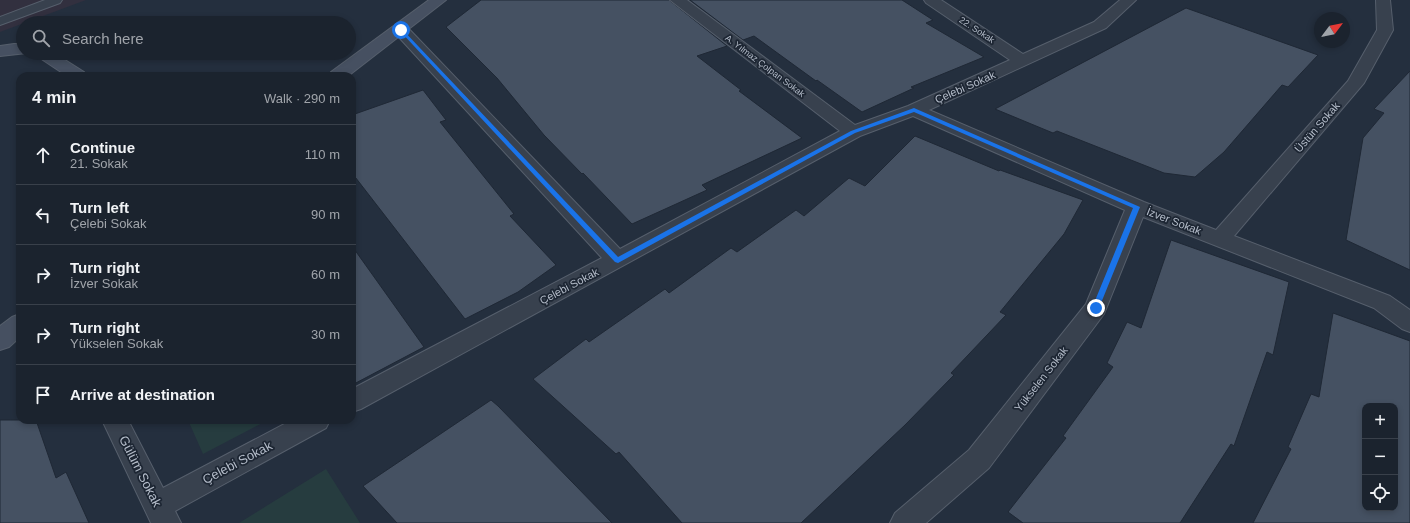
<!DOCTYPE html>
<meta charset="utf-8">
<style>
body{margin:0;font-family:Helvetica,sans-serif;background:#282f3a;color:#f1f3f6}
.controls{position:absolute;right:12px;bottom:12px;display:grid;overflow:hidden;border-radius:8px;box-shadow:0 2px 6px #0003}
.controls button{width:36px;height:36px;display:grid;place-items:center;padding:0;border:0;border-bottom:1px solid #39404a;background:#1b232e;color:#f1f3f6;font:20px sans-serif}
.compass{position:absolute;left:1314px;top:12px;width:36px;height:36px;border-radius:50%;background:#1b232e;box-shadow:0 2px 6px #0003;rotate:58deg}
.stop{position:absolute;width:12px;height:12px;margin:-9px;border:3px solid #1a73e8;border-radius:50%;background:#fff}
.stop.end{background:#1a73e8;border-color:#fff;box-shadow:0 1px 4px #0008}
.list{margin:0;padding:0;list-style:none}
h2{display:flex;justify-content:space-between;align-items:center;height:52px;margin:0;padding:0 16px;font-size:17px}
h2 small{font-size:13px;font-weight:400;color:#a0a4aa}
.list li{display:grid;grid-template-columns:26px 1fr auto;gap:12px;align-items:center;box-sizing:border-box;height:60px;padding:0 16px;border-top:1px solid #39404a}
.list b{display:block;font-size:15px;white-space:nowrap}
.list p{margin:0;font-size:13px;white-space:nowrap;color:#a0a4aa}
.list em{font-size:13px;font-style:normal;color:#a0a4aa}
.icon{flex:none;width:22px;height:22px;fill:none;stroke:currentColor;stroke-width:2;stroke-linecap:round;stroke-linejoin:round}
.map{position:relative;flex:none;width:1410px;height:523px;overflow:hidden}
.search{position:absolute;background:#1b232e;box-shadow:0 2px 6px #0003;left:16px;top:16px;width:340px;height:44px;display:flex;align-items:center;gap:10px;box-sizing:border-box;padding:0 14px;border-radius:22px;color:#a0a4aa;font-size:15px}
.panel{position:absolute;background:#1b232e;box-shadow:0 2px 6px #0003;left:16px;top:72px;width:340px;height:352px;border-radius:12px}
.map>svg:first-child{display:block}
.medical{fill:#32303f}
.green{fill:#263c3f}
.building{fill:#455162;stroke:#1f2835;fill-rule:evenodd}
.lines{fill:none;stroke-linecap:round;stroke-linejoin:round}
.lane-casing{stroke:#565f6c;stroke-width:2}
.street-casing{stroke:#565f6c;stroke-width:2}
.secondary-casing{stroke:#565f6c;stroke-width:2}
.lane{fill:#38414e;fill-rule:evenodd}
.street{fill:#38414e;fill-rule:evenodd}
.secondary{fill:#465061;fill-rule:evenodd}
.route{fill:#1a73e8}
.labels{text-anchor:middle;stroke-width:3.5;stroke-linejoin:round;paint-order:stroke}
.far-street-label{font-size:9px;fill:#b4bcc9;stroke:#1d2633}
.street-label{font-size:11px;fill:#b4bcc9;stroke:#1d2633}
.near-street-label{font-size:13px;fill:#b4bcc9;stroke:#1d2633}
</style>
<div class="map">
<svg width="1410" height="523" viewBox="0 0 1410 523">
<rect width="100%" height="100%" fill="#242f3e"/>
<path class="medical" d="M0 0H86L0 32Z"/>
<path class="green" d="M188 420H268L203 454Z
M326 469 360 523H239Z"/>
<path class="building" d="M481 0H669L727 46 697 56 741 90 739 91 802 138 702 185 707 190 632 224 583 173 582 174 544 135 497 78 446 27Z
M690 0H902L933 20 926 23 984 57 911 87 914 88 862 112 817 80 816 81 754 36 743 40Z
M1186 8 1318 55 1288 87 1282 85 1224 152 1195 177 1164 173 1057 131 1053 133 995 109Z
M1410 71V270L1346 240 1363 138 1384 113 1374 109Z
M423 90 446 120 440 122 514 214 510 216 556 265 518 292 465 319 352 173V115Z
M915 136 999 171 1000 170 1083 200 1064 234 1000 312 1006 315 951 373 954 375 905 425 801 523H682L619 452 616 454 533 379 586 339 589 342 665 289 669 293 731 248 737 252 796 210 804 216 849 178 865 186Z
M1171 240 1289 282 1273 355 1267 352 1234 446 1231 444 1180 523H1023L1008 512 1066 438 1063 436 1113 367 1107 363 1127 322 1141 328Z
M352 246 424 347 352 385Z
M1333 313 1410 341V523H1253L1291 449 1288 447 1311 394 1319 397ZM1365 406H1395V508H1365Z
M491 400 498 406 612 523H397L363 486Z
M0 420H36L56 478 66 472 89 523H0Z"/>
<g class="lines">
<g class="lane-casing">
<path id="lane" d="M45 0H62L60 3 0 25V17Z"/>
</g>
<g class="street-casing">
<path id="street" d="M670 0H687L855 125 908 106 1010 60 926 3 924 0H941L1023 54 1094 22 1120 0H1136L1106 28 929 110 1144 202 1216 230 1348 81 1377 30 1376 0H1390L1393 30 1364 83 1234 236 1390 296 1410 310V332L1402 329 1374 308 1143 217 1104 314 989 468 926 523H890L895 513 969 450 1086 304 1125 210 913 116 860 136 361 409 352 412V389L602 258 395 33 393 30 395 27 401 25 407 27 620 249 840 131Z
M102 420H128L163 488 292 420H330L326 428 175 511 181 523H151Z"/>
</g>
<g class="secondary-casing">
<path id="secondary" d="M429 0H446L348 76H329L331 72Z
M14 44H23V53H27L0 56V46Z
M35 53H54L84 72 86 76H67L37 56Z
M20 314V337L9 347 0 350V326L12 317Z"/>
</g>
<use href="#lane" class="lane"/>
<use href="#street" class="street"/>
<use href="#secondary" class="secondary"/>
</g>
<path class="route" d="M401 28 618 257 851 131 914 108 1140 207 1099 308 1096 311 1093 310 1092 308 1133 208 914 112 855 133 618 263 615 262 400 31Z"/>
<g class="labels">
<g class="far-street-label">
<text transform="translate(977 30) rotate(33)" y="3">22. Sokak</text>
<text transform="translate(765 66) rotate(37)" y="3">A. Yılmaz Çolpan Sokak</text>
</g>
<g class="street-label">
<text transform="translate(965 87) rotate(-24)" y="4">Çelebi Sokak</text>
<text transform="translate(1317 127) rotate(-49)" y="4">Üstün Sokak</text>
<text transform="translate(1174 221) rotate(21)" y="4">İzver Sokak</text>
<text transform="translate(569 286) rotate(-28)" y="4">Çelebi Sokak</text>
<text transform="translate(1041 379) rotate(-52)" y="4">Yükselen Sokak</text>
</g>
<g class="near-street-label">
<text transform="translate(237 462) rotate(-28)" y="5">Çelebi Sokak</text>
<text transform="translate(141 471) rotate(63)" y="5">Gülüm Sokak</text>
</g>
</g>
</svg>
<div class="controls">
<button>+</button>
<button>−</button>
<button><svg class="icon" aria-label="locate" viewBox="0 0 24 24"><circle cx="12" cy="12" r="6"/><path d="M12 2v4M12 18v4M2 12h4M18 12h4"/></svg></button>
</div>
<svg class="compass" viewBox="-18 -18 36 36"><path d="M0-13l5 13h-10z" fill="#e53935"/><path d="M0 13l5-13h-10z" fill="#a0a4aa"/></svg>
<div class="stop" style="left:401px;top:30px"></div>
<div class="stop end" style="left:1096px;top:308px"></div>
<div class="search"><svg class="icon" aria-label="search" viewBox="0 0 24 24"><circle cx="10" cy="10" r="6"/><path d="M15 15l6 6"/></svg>Search here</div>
<section class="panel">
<h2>4 min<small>Walk · 290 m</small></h2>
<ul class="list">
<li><svg class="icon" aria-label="ahead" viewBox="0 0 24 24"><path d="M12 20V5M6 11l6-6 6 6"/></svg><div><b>Continue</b><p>21. Sokak</p></div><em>110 m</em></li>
<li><svg class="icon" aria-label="left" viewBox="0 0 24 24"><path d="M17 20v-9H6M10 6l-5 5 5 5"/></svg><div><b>Turn left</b><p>Çelebi Sokak</p></div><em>90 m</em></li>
<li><svg class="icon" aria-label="right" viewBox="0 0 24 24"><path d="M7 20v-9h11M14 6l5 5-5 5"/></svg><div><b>Turn right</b><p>İzver Sokak</p></div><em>60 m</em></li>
<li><svg class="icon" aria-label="right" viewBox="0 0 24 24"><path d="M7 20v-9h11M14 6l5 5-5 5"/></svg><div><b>Turn right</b><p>Yükselen Sokak</p></div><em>30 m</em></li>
<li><svg class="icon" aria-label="arrive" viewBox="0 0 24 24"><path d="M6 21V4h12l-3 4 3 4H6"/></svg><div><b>Arrive at destination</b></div></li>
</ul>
</section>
</div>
